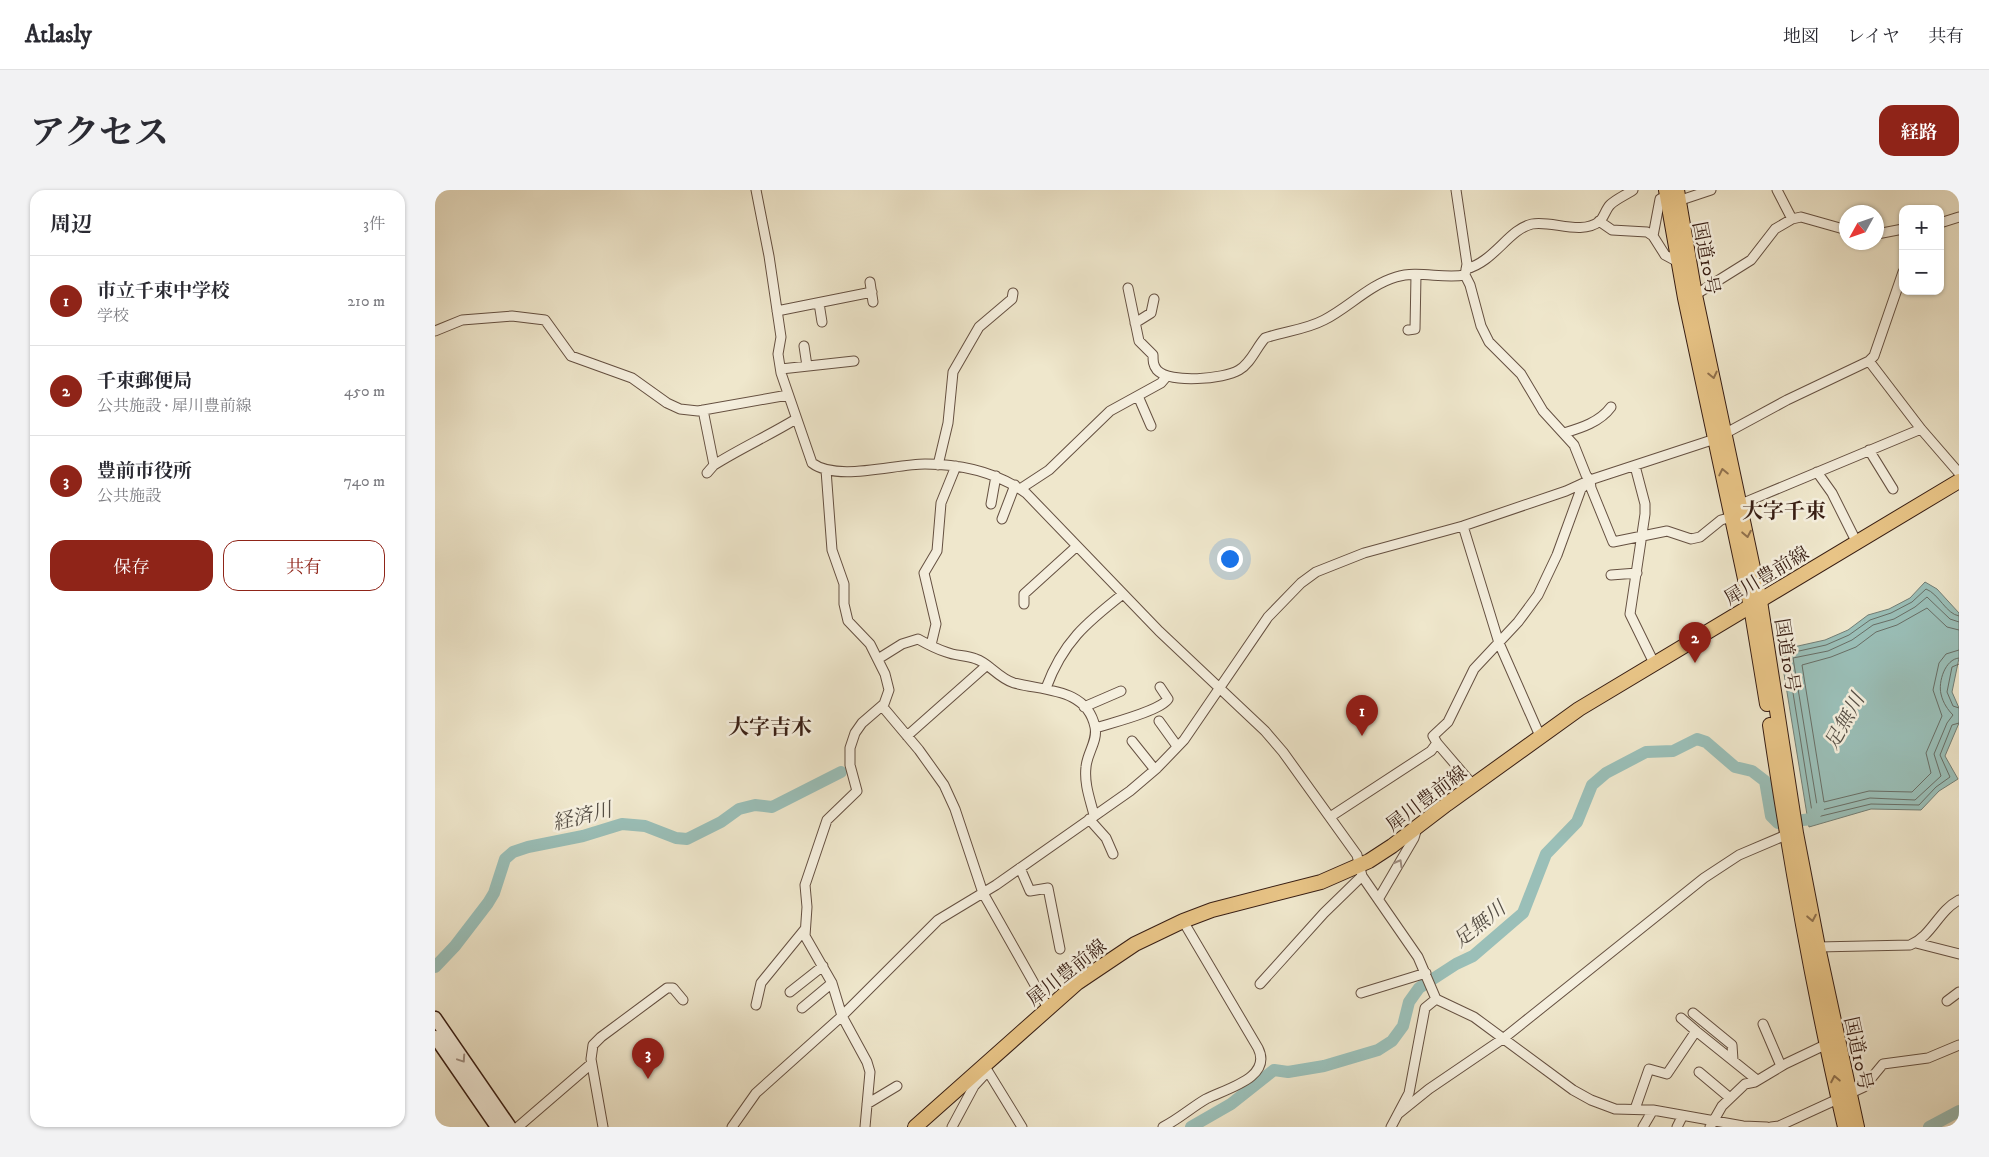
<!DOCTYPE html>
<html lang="ja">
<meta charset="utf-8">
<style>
body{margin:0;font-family:"IM FELL DW Pica","Noto Serif JP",serif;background:#f2f2f3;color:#2b2b33}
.controls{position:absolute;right:15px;top:15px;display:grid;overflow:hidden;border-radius:10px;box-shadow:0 1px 4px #0004}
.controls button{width:45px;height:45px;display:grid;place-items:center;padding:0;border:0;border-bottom:1px solid #e1e1e2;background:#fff;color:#2b2b33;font:25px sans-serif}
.compass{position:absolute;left:1404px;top:15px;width:45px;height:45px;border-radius:50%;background:#fff;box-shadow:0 1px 4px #0004;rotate:230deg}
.you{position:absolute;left:794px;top:368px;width:18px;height:18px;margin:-12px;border:4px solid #fff;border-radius:50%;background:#1a73e8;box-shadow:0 0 0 8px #1a73e833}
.badge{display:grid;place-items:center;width:32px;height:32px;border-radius:50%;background:#8f2418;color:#fff;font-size:16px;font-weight:700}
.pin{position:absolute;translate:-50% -41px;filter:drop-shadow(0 1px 2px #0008)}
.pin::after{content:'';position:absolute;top:26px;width:18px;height:15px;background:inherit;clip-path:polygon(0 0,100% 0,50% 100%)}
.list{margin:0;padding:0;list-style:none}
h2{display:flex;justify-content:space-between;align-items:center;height:65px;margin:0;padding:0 20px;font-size:21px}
h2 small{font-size:16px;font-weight:400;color:#7c7c81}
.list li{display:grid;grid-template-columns:32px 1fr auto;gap:15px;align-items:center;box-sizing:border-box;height:90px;padding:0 20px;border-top:1px solid #e1e1e2}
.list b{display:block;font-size:19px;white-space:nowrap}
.list p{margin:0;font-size:16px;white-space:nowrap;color:#7c7c81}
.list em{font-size:16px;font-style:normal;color:#7c7c81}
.actions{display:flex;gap:10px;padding:15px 20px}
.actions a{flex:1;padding:11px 0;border:1px solid #8f2418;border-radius:15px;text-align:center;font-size:18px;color:#8f2418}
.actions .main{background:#8f2418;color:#fff}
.map{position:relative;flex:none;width:1524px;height:937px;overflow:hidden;border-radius:15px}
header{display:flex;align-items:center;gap:30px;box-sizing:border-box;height:70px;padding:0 25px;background:#fff;border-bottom:1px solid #e1e1e2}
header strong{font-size:24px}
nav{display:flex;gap:28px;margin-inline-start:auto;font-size:18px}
.intro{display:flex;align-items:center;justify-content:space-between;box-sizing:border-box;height:120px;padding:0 30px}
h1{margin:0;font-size:35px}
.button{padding:12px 22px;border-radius:15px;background:#8f2418;color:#fff;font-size:18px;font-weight:700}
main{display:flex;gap:30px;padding:0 30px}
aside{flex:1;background:#fff;border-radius:15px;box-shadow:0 1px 4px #0004}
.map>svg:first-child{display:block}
.water{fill:#9abfb8;stroke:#727e76}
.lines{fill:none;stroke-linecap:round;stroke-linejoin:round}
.shore{stroke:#686e66;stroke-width:1}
.river{stroke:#9abfb8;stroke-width:12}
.minor-casing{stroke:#655041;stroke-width:11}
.secondary-casing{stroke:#371d13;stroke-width:15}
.primary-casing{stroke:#371d13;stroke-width:16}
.trunk-casing{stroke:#371d13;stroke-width:16}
.minor{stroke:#f5efde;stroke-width:9}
.secondary{stroke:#f5efde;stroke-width:12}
.primary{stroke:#e8c486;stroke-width:14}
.trunk{stroke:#e8c486;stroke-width:14}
.oneway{stroke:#90704c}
.oneway2{stroke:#a09083}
.labels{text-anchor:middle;stroke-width:5;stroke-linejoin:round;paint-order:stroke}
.street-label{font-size:19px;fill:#371d13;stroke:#f5efde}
.water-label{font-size:20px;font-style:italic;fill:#554e45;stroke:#f5efde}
.quarter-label{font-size:21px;font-weight:bold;fill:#371d13;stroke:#f5efde}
</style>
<header>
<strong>Atlasly</strong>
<nav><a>地図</a><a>レイヤ</a><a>共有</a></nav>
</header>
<div class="intro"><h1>アクセス</h1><a class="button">経路</a></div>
<main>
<aside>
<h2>周辺<small>3件</small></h2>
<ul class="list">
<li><span class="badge">1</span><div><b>市立千束中学校</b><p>学校</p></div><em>210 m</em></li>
<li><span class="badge">2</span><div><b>千束郵便局</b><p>公共施設 · 犀川豊前線</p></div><em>450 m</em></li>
<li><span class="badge">3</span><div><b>豊前市役所</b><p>公共施設</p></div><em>740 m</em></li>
</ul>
<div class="actions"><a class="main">保存</a><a>共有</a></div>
</aside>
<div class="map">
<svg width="1524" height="937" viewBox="0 0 1524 937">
<rect width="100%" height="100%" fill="#efe7cc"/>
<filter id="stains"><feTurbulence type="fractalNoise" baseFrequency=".004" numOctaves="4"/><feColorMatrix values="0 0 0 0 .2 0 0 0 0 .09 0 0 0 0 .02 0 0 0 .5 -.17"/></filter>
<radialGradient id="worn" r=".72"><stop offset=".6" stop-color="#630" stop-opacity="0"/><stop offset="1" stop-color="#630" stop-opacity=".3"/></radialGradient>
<path class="water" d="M1490 392 1502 399 1524 423V468L1517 502 1524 518V533L1510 566 1523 589 1504 601 1486 620 1436 619 1374 637 1344 453 1347 450 1363 456 1390 450 1413 440 1433 425 1454 419 1475 408Z"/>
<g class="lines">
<path class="shore" d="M1524 426C1511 424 1504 404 1491 399L1477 412 1456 423 1435 430 1414 445 1391 455 1364 461 1351 459 1378 628 1436 614 1484 615 1501 597 1515 587 1505 565 1517 535 1524 533
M1524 432 1515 429 1492 407 1480 417 1459 429 1438 435 1417 450 1393 461 1358 468 1383 621 1435 608 1480 610 1506 586 1499 564 1512 533 1518 525C1513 520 1508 513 1506 504 1503 492 1510 469 1524 468
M1524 440 1512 437 1492 418 1462 435 1441 442 1421 457 1396 467 1367 475 1389 612 1434 601 1477 602 1496 583 1491 563 1507 526 1498 500 1504 473 1511 464 1524 460
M1524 474 1517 477 1512 502 1518 516 1524 518"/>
<path class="river" d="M1368 630 1377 629 1383 619
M0 777 20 756 53 713 59 703 70 669 78 662 93 657 148 646 187 634 210 636 241 648 252 649 286 632 304 619 320 615 337 617 406 582
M756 937 796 914 839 880 853 882 889 876 943 860 957 851 968 836 974 812 984 798 1021 774 1038 766 1088 723 1111 664 1142 632 1157 595 1171 583 1211 562 1238 561 1262 549 1271 552 1300 577 1317 581 1330 591 1336 626 1343 633
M1494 937 1524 921"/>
<g class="minor-casing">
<path id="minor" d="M321 0 334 66 346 147 343 164 346 183 377 273C402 292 459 274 490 274 526 274 561 282 591 303L724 441 830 541 848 562 922 665 927 686 983 767 1001 809 1039 827 1138 900 1156 910 1180 919 1218 920 1308 936 1332 937
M1021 0 1032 74 1030 85 1035 95 1046 136 1054 152 1086 184 1108 221 1139 255 1151 285 1155 290 1156 298 1178 352 1232 341 1256 349 1265 347 1286 330 1297 327 1306 314 1486 239
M1342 0 1357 29
M1164 31 1177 40 1212 42 1218 46 1230 65 1243 72
M1505 33 1524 27
M1442 44 1468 39
M1218 46 1225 9 1231 6 1243 11 1276 0
M1031 79C1059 72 1074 39 1097 34 1117 30 1146 46 1165 31 1169 27 1171 19 1175 15 1181 9 1191 5 1198 0
M435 92 438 112
M693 98 704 151 718 165C718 171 718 175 722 180 735 194 789 189 804 180 816 173 821 158 830 148 850 141 870 140 889 130 913 118 934 95 961 87 983 80 1007 89 1030 85
M1260 105 1316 70 1340 39 1357 29 1366 27 1412 40
M384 113 387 132
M342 121 437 102
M700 133 716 123 719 109
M973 140 980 139 981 85
M0 141 27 130 77 126 110 130 136 166 197 188 232 213 245 219 263 221 353 205
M369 156 372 176
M1434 171 1486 239 1524 283
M346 179 419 171
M703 206 716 236
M268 220 279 275 272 283
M1129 243C1146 238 1165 232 1176 217
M1434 260 1458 299
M279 275C306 258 333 246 361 229
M503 275 513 233 518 182 544 137 577 109 578 103
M1200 276 1210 314V324L1195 424 1219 473
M391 280 397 360 409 394V414L413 431 435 454 450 484 454 500 449 514 427 533 420 543 415 558V575L422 601 392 630 370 695 372 717 370 746 397 793 407 826 432 872 435 882 430 937
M1382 282 1397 303 1422 353
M585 299 614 280 675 221 726 193 732 186
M556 314 561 286
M567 329 580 295
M1028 336 1064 453 1105 546
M1176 385 1202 383
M589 414V404L642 356
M496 455 501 434 489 383 502 361 506 313 521 276
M443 469 467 454 483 449C492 454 501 459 511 462 520 466 531 465 541 469 554 473 563 488 579 493 609 501 652 498 660 537 663 551 652 563 651 577 649 594 655 609 659 625
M611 498C628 452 651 433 688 404
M447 516 484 560 509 595 520 619 548 703 613 818
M649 517 686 501
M724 531 742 556
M661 538C676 533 725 521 733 509L725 497
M472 546 551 476
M697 551 717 576 722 578
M1038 595 1002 553 998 546 1013 532 1039 479 1083 432 1103 405 1122 365 1146 299 1153 292
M895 627 996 561 1002 553
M654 629 671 648 678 664
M585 678 595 701 613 698 625 759
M944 708 979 648 982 638
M1481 753 1524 764
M1383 757 1475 755C1497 746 1503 721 1524 710
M825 794 889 723 927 686
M355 802 388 776
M926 803 991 783
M1512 811 1524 802
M321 815 326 793 370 739
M367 818 397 793
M1258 823 1297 855 1298 870
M1246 828 1261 841
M1328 834 1346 876
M549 875 587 937
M1264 882 1295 908
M432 914 462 896
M1200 919 1214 879 1232 884 1261 841 1322 890
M963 924 994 899 1069 848 1269 688 1304 665 1351 645
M83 937 156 874
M168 937 156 869 158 855 166 847 232 798H238L248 810
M297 937 321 903 407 826 503 730 561 695 695 601 722 578 749 550 833 427 866 393 881 382 929 363 1028 336 1131 301 1155 290 1280 249 1352 210 1434 171 1439 166 1468 82
M517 937 539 896 552 882
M728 937C744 929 757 917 771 909 790 899 838 888 823 858L748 731
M956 937 974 903 990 818 1001 809
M1208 937 1218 920
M1242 937 1247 927
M1275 937 1287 916 1310 894 1320 892 1350 874 1392 854
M1336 937 1344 936 1429 897 1448 874 1493 868 1524 855"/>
</g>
<g class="secondary-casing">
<path id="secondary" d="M0 828 75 937
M0 847 62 937"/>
</g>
<g class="primary-casing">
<path id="primary" d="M480 937 642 793 700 754 748 731 777 720 886 692 934 671 957 656 1012 614 1144 519 1524 291"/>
</g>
<g class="trunk-casing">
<path id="trunk" d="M1231 0 1250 108 1316 417 1332 514
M1242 0 1260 105 1325 411 1361 643 1383 757 1422 937
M1335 535C1355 670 1379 804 1410 937"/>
</g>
<use href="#minor" class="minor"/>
<use href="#secondary" class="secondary"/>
<use href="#primary" class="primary"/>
<use href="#trunk" class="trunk"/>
</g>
<defs><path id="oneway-chevron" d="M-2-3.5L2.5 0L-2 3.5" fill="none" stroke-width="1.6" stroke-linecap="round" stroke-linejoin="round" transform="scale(1.25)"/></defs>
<g class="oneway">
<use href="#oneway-chevron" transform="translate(1278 185) rotate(77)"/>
<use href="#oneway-chevron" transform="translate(1288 282) rotate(-102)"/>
<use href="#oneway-chevron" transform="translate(1312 344) rotate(79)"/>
<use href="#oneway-chevron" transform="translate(1377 728) rotate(79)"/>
<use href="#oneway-chevron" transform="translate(1400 889) rotate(-101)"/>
</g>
<g class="oneway2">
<use href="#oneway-chevron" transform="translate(964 673) rotate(-60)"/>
<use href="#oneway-chevron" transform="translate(27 869) rotate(56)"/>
</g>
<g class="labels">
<g class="street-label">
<text transform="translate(1272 68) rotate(79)" y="7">国道10号</text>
<text transform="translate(1331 385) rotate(-31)" y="7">犀川豊前線</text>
<text transform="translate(1353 465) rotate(81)" y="7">国道10号</text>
<text transform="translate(991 608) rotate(-37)" y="7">犀川豊前線</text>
<text transform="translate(631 782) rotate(-38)" y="7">犀川豊前線</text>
<text transform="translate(1424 863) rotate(78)" y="7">国道10号</text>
</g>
<g class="water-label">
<text transform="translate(1409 531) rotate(-61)" y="7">足無川</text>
<text transform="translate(147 626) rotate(-14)" y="7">経済川</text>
<text transform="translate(1044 734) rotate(-39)" y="7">足無川</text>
</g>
<g class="quarter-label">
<text x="1349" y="328">大字千束</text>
<text x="335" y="544">大字吉木</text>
</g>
</g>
<rect width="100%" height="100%" filter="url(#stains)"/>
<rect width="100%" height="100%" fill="url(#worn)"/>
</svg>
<div class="controls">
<button>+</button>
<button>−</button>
</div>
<svg class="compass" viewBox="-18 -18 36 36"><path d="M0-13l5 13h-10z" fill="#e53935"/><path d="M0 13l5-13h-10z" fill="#7c7c81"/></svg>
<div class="you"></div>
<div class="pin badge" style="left:927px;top:546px">1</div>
<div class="pin badge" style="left:1260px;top:473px">2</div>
<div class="pin badge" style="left:213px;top:889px">3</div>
</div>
</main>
